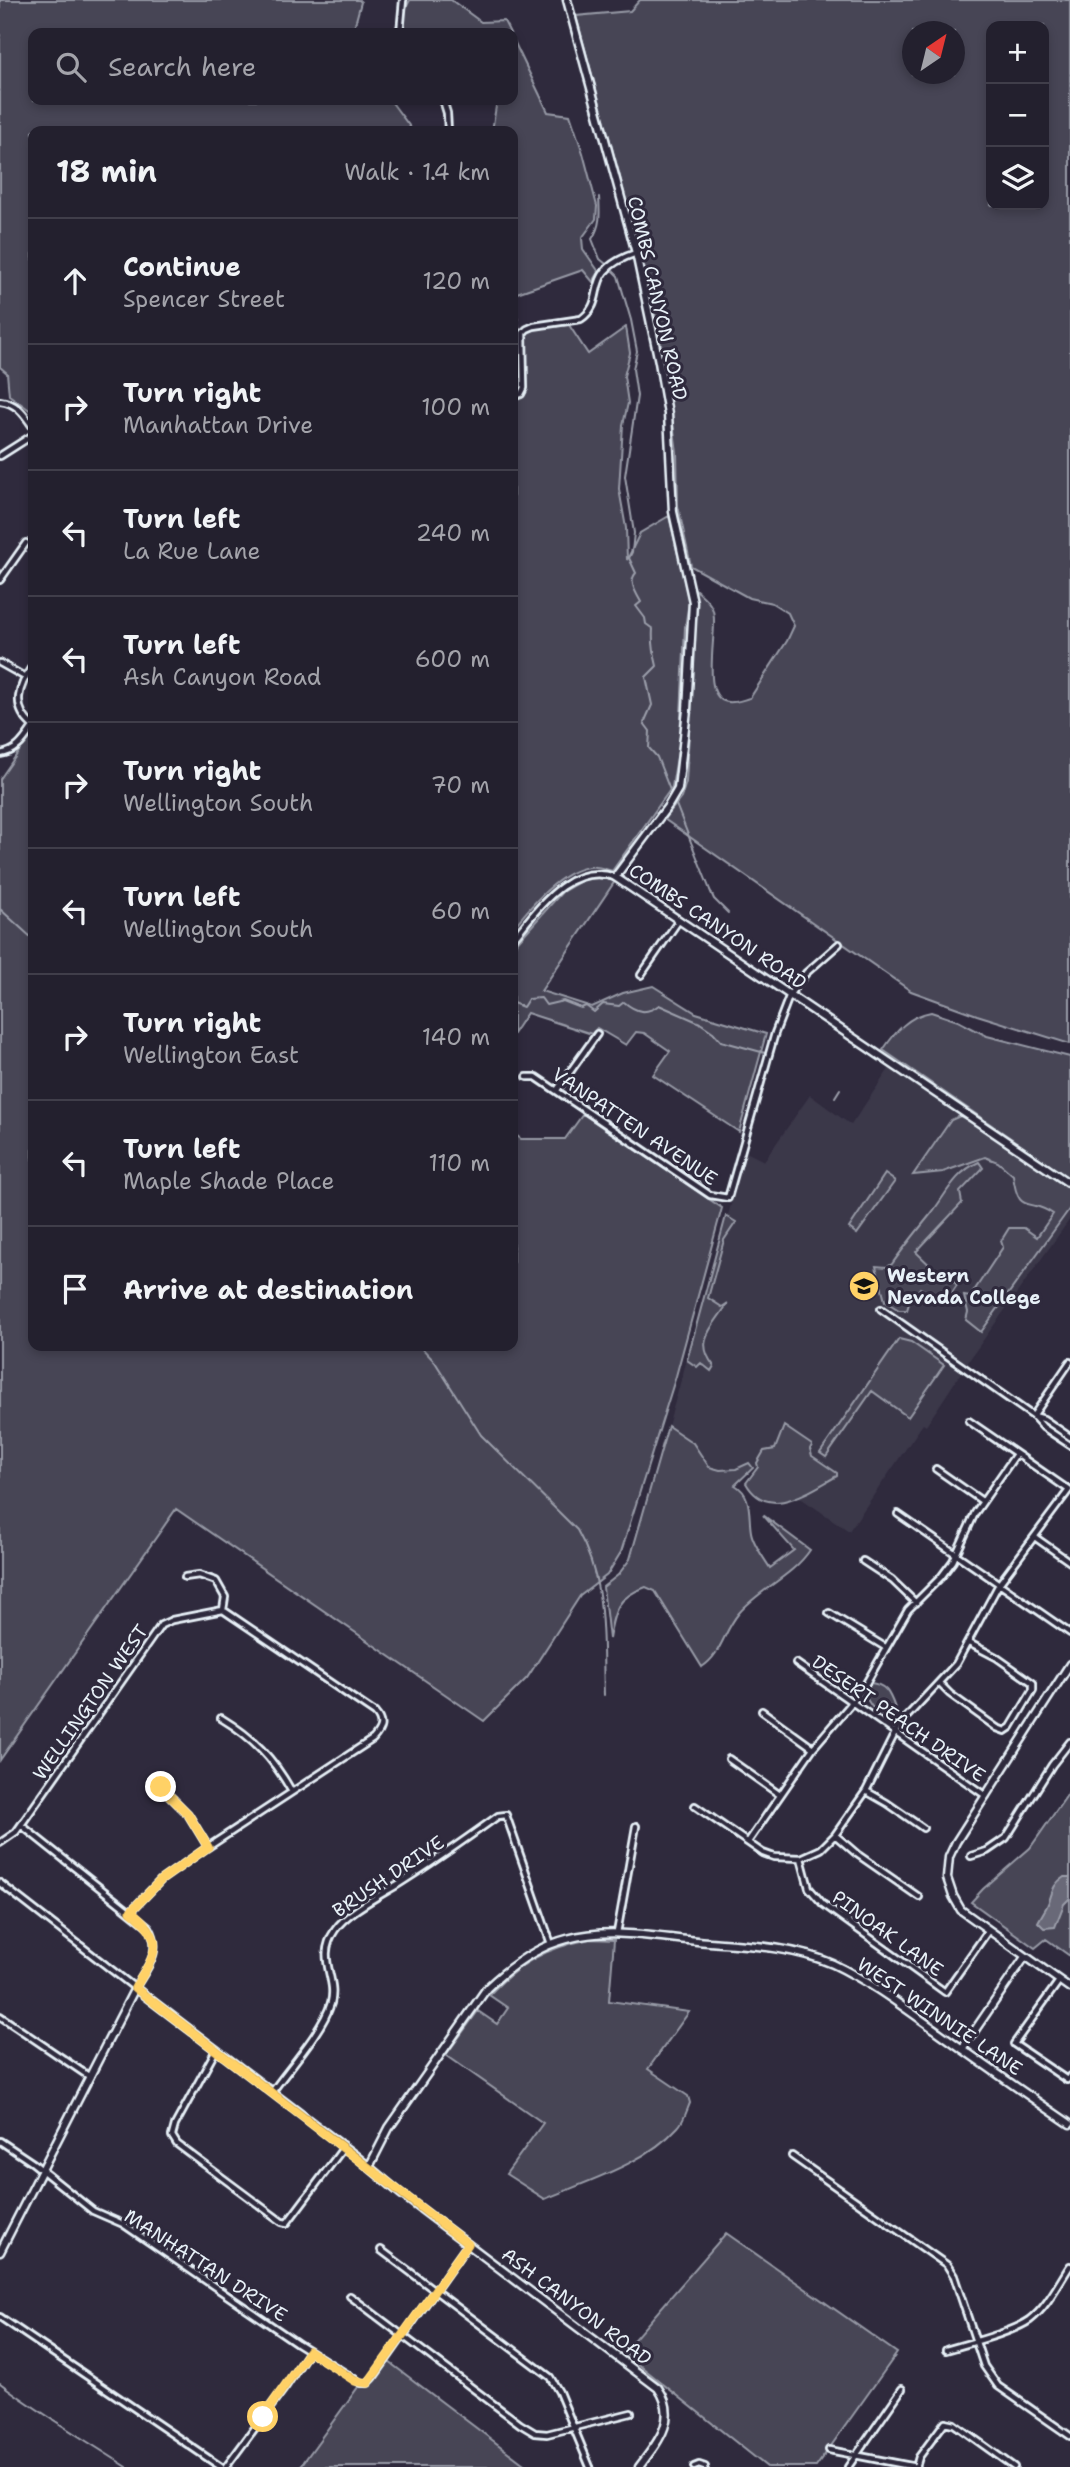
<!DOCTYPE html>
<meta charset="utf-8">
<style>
body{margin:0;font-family:"Shantell Sans",sans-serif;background:#2f2d3a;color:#f1f3f6}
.controls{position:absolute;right:21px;top:21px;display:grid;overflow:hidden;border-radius:14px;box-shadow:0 4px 10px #0003}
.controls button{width:63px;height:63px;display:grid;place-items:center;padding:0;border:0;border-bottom:2px solid #403e4a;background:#23202e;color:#f1f3f6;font:35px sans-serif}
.compass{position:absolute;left:902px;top:21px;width:63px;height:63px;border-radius:50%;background:#23202e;box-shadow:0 4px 10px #0003;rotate:35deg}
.stop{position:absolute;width:21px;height:21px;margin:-16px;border:5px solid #ffd166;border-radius:50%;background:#fff}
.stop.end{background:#ffd166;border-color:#fff;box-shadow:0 2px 7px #0008}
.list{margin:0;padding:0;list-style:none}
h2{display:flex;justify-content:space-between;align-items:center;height:91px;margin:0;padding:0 28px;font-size:30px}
h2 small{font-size:23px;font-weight:400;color:#a3a3aa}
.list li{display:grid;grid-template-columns:46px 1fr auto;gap:21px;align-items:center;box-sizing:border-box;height:126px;padding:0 28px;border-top:2px solid #403e4a}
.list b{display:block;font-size:26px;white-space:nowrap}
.list p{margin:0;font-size:23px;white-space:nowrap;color:#a3a3aa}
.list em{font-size:23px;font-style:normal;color:#a3a3aa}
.icon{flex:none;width:38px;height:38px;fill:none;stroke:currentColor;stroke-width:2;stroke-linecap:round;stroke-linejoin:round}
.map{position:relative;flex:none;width:1070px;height:2467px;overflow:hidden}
.search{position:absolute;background:#23202e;box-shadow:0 4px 10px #0003;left:28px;top:28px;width:490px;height:77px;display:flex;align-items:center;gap:18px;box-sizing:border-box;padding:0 24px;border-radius:14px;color:#a3a3aa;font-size:26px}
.panel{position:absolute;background:#23202e;box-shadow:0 4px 10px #0003;left:28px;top:126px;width:490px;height:1225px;border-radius:14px}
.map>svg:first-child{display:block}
.built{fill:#3b3749}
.green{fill:#464455;stroke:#979aa6;stroke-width:2;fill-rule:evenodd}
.water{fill:#696978;stroke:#9c9fab;stroke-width:2}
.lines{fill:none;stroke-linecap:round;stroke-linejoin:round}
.stream{stroke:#9c9fab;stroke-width:2}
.street-casing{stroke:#e8f1f8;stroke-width:10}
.secondary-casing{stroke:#e8f1f8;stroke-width:11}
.street{stroke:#2f2a3d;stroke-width:4.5}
.secondary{stroke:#2f2a3d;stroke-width:6}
.route{stroke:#ffd166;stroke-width:9}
.labels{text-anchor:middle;stroke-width:6;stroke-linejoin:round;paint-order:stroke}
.street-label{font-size:19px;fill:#e8f1f8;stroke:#2f2a3d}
.poi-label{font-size:19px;font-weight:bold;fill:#e8f1f8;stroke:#2f2a3d;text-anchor:start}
</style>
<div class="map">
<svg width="1070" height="2467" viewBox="0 0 1070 2467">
<rect width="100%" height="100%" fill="#2f2a3d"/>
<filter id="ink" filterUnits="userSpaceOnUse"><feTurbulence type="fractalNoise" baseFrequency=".0143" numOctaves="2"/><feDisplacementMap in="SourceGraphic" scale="14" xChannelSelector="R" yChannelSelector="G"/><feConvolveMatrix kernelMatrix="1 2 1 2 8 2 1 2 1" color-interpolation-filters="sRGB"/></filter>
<g filter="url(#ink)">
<path class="built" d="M891 1066 1070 1189V1219L974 1353 926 1426 923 1424 849 1531 749 1463 736 1469 720 1470 709 1467 693 1443 668 1426 746 1152 764 1161 810 1095 851 1125Z"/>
<path class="green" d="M0 0H359L361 2 354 28 377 33H33V100H390L413 131H33V410L31 411 9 395 7 373 0 367Z
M410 0H451L481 22 504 21 510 33H393Z
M640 0H1070V1044L977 1015 911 991 664 819 681 798 686 782 691 700 694 588C700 594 709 600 712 608 721 626 695 706 733 702 739 702 745 699 750 698L787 641 794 626 788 613 772 603 749 598 691 566 678 506 677 452 665 366 650 288 576 16 630 11ZM991 26H1044V205H991ZM912 32H954V74H912Z
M513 39 548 112 570 115 583 153 597 206 596 219 582 238 583 249 599 272 593 282 583 270 514 294 519 330 569 325 588 354 626 327 630 353 624 376 628 403 623 425 619 489 626 528 627 560 640 533 669 516 689 602 685 627 680 739 672 787 612 871C605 869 597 866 590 867 560 870 531 906 513 928V656L519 650 513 643V131H492L497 100H513Z
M33 731V1346H513V1133L521 1139H565L583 1114 722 1208 676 1376 621 1552 607 1575 580 1596 527 1678 484 1721 176 1509 0 1760V779Z
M588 877H600L615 881 541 991 592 1007 623 993 653 986 696 1013 766 1034 739 1132 653 1075 670 1051 644 1033 636 1032 626 1045 597 1028 592 1034 527 1013 513 1034V947L562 892Z
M931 1012 958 1021 987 1036 1070 1057V1179L883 1050C896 1031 908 1016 931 1012Z
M960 1116 983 1128 1070 1190V1208L981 1332 966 1320 968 1312 964 1296 970 1297 1003 1247 1001 1241 1009 1228H1024L1037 1237 1053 1214C1029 1197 1018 1216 1013 1175L998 1162 985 1157 943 1172 913 1175 951 1120Z
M979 1162 983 1168 960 1192 962 1203 916 1252 941 1276 946 1272 957 1285 945 1303 920 1288 914 1298 911 1297 907 1310H899L885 1301 876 1266 887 1267 892 1264C904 1247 917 1231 930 1215 946 1195 954 1173 979 1162Z
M885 1174 895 1181 857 1234 849 1228Z
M726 1216 736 1222 724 1240 708 1298 722 1307 728 1303C714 1326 693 1340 714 1366L711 1371 701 1363 697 1367 687 1360Z
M899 1339 911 1342 944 1365 908 1417 872 1391 826 1457 820 1453Z
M668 1426 693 1443 709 1467 720 1470 736 1469 749 1463 753 1468 735 1485C753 1495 748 1516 751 1532 753 1544 764 1558 770 1568L794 1550 763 1515 810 1550C792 1577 759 1589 739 1613 723 1632 722 1654 702 1667L655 1591 646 1587C617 1597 614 1610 609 1639L603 1587 618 1575 630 1559Z
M784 1426 812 1445 810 1449 812 1456 837 1473V1476C809 1491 768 1522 746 1483L758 1467 757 1463 764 1451 775 1449Z
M868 1683C886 1683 890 1694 895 1708L891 1716H884L879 1710 872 1707 863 1693Z
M1070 1791V1956L1046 1939 1035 1948 971 1902 983 1889 1030 1848Z
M590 1939 614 1940 609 2001 689 2012 648 2069 688 2096 690 2103C687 2110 684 2121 678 2127 645 2164 590 2180 545 2199L506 2174 543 2123 446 2055 478 2011 497 2024 508 2008 489 1995C520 1962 546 1948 590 1939Z
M726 2233 897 2353 816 2467H767L623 2352Z
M389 2362 528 2467H300L361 2383H368Z"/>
<path class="water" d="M1064 1877H1070V1898L1064 1904 1055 1927 1044 1928 1038 1922C1041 1916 1044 1912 1047 1906 1053 1894 1051 1885 1064 1877Z"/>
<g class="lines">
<path class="stream" d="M599 197C600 214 601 225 592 239L600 259 606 264
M611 269 618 276 631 320 637 351 633 369 637 396 625 476 634 533 632 552 629 558 636 573C628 581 636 593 641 602L636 606 645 618 646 624 653 629C652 641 654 654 657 666L646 677 652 705 644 723 650 731 649 748 657 757 671 793
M675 802 710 890 714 899 728 913
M0 909 33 939
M513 1003 523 1007 528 999 541 998 546 1005 563 1001 581 1008 586 1006 594 1012 603 1004 619 1006 624 1002C636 1012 646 1015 659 1005L700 1023 713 1032 721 1041 765 1053
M835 1097 840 1089
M420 1346 435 1362 481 1435 577 1530C607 1582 602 1637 604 1695
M0 2383C41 2414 84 2439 127 2467"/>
<g class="street-casing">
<path id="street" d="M400 33 403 0
M443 100 447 113 448 131
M513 397 521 394 524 388 523 333 527 329 534 326 581 319C610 299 579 272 636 253
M0 401C17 403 24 414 33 427
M0 456 33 435
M0 580 26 543
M0 663 25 677
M33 665C19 686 10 707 33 726
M0 754C17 752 24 740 33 727
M513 939C539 908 569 862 615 877
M641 975 679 920
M527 1077H536L710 1195 728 1198 775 1033 790 994 806 973 839 944
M557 1090 597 1034
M881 1309 1033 1416 1043 1427 1070 1445
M1033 1416 1070 1362
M1034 1416 1044 1419 1070 1437
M969 1421 1069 1490
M936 1469 982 1501
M898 1514 1070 1633
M1036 1538 1070 1562
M863 1561 892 1580 916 1603
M185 1577 199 1575 216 1581 225 1597 223 1610
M829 1613 885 1647
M796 1663 986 1796
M940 1684 950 1694 997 1728 1005 1731 1011 1727 1033 1690V1683L996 1657 969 1643
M762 1711 813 1748
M221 1718C254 1738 273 1758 292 1792
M729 1759 780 1795
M161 1787 188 1814 208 1847
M866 1791 887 1803 923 1828
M695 1806 763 1853 774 1857 801 1858 821 1849 835 1835 866 1791 899 1725 956 1664 999 1584 1069 1490
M835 1835 857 1854 919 1897
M748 1842 813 1748 861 1692 908 1610 941 1577 953 1561 975 1513 1016 1454
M0 1843 16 1832 21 1825 161 1625 172 1620 223 1610
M971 1856 987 1851 1006 1838 1052 1765 1070 1742
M801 1858 809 1888 823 1904 945 1992 988 1931
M0 1883 135 1988C147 1968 163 1951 149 1927L21 1825
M131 1911 161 1880 208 1847 373 1739C381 1730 384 1723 375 1713L223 1610
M617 1933 636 1826
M1059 1981 1014 2044 1067 2080 1070 2076
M0 2016 90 2077
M216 2050 175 2125 172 2136 177 2144 282 2222 287 2223 344 2147
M272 2092C289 2068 323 2030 331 2003 338 1977 315 1959 335 1930 347 1912 381 1895 400 1883 434 1862 466 1839 498 1816L506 1815 551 1944
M0 2141 33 2163 93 2211 123 2224 297 2343 361 2383H368L373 2378 468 2244
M792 2156 947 2265 954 2276 984 2366 998 2386 1070 2436
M381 2250 550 2377 559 2392 590 2467
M350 2296 520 2424 535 2433 547 2434 631 2413
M0 2317 221 2467
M946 2350C969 2343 1011 2333 1030 2320 1047 2307 1058 2284 1070 2266
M829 2450 916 2467
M226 2467 286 2386 309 2351
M694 2467 699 2465 705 2467
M848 2467 902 2389
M916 2467 919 2457 945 2422 954 2424 1014 2467"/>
</g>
<g class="secondary-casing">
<path id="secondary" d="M567 0 636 253 659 362 668 414 673 512 693 602 687 710 678 789 668 806 615 877 1070 1184
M1070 1664 956 1842 949 1857 947 1878 953 1896 961 1910 1070 1988
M962 2049 1025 1957
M369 2167 389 2128 487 1988C510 1966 536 1947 567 1939 614 1926 662 1939 709 1942 750 1945 795 1947 833 1964 871 1982 906 2009 940 2033 983 2064 1026 2094 1070 2124
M0 2252 135 1988 357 2157 400 2193 658 2388C679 2418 658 2442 639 2467"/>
</g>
<use href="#street" class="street"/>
<use href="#secondary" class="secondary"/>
</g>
</g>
<g class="lines" filter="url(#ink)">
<path class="route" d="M161 1787 188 1814 208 1847 161 1880 131 1911C168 1940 155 1954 135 1988L468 2244 368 2383 355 2381 309 2351 263 2417"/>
</g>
<defs>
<g id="university-disc" transform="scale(1.575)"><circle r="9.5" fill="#ffd166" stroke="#2f2a3d"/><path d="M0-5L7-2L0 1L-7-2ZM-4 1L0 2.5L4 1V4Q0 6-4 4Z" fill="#111"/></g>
</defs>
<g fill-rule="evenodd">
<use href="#university-disc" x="864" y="1286"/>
</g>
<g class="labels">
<g class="street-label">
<text transform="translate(658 298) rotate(77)" y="7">COMBS CANYON ROAD</text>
<text transform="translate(718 926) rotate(34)" y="7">COMBS CANYON ROAD</text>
<text transform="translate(635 1126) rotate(34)" y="7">VANPATTEN AVENUE</text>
<text transform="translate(90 1702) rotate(-55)" y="7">WELLINGTON WEST</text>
<text transform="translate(899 1718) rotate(35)" y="7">DESERT PEACH DRIVE</text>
<text transform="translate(388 1876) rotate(-34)" y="7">BRUSH DRIVE</text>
<text transform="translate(888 1933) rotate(36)" y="7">PINOAK LANE</text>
<text transform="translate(940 2016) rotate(34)" y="7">WEST WINNIE LANE</text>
<text transform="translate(206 2265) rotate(33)" y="7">MANHATTAN DRIVE</text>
<text transform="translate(577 2306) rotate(37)" y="7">ASH CANYON ROAD</text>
</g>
<g class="poi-label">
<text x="887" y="1282">Western<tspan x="887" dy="22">Nevada College</tspan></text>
</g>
</g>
</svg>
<div class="controls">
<button>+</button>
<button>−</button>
<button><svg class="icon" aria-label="layers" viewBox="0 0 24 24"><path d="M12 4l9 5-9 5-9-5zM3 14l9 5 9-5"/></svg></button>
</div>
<svg class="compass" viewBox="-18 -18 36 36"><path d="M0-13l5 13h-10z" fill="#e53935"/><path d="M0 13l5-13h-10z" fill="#a3a3aa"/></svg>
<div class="stop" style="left:263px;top:2417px"></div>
<div class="stop end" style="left:161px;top:1787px"></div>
<div class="search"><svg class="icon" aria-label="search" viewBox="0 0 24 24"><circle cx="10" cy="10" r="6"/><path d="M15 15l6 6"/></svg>Search here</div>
<section class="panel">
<h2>18 min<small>Walk · 1.4 km</small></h2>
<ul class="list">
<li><svg class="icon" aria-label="ahead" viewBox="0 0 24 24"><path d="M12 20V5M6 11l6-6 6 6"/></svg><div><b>Continue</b><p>Spencer Street</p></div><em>120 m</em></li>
<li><svg class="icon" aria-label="right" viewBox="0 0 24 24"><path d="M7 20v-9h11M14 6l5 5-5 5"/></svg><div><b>Turn right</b><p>Manhattan Drive</p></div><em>100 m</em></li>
<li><svg class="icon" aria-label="left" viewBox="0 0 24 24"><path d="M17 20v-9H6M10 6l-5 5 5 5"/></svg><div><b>Turn left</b><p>La Rue Lane</p></div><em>240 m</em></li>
<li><svg class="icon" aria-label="left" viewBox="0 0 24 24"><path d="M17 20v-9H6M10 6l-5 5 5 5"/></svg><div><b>Turn left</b><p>Ash Canyon Road</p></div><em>600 m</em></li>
<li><svg class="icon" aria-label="right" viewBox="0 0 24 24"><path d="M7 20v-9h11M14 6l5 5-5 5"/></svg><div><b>Turn right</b><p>Wellington South</p></div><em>70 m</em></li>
<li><svg class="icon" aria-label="left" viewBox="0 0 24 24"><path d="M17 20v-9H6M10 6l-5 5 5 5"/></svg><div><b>Turn left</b><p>Wellington South</p></div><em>60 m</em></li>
<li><svg class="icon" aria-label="right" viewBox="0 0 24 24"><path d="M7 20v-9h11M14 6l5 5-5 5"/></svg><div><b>Turn right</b><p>Wellington East</p></div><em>140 m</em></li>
<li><svg class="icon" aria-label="left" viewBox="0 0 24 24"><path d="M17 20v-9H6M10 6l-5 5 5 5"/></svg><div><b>Turn left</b><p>Maple Shade Place</p></div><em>110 m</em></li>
<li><svg class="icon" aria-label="arrive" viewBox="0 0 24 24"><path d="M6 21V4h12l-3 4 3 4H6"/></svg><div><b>Arrive at destination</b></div></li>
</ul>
</section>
</div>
